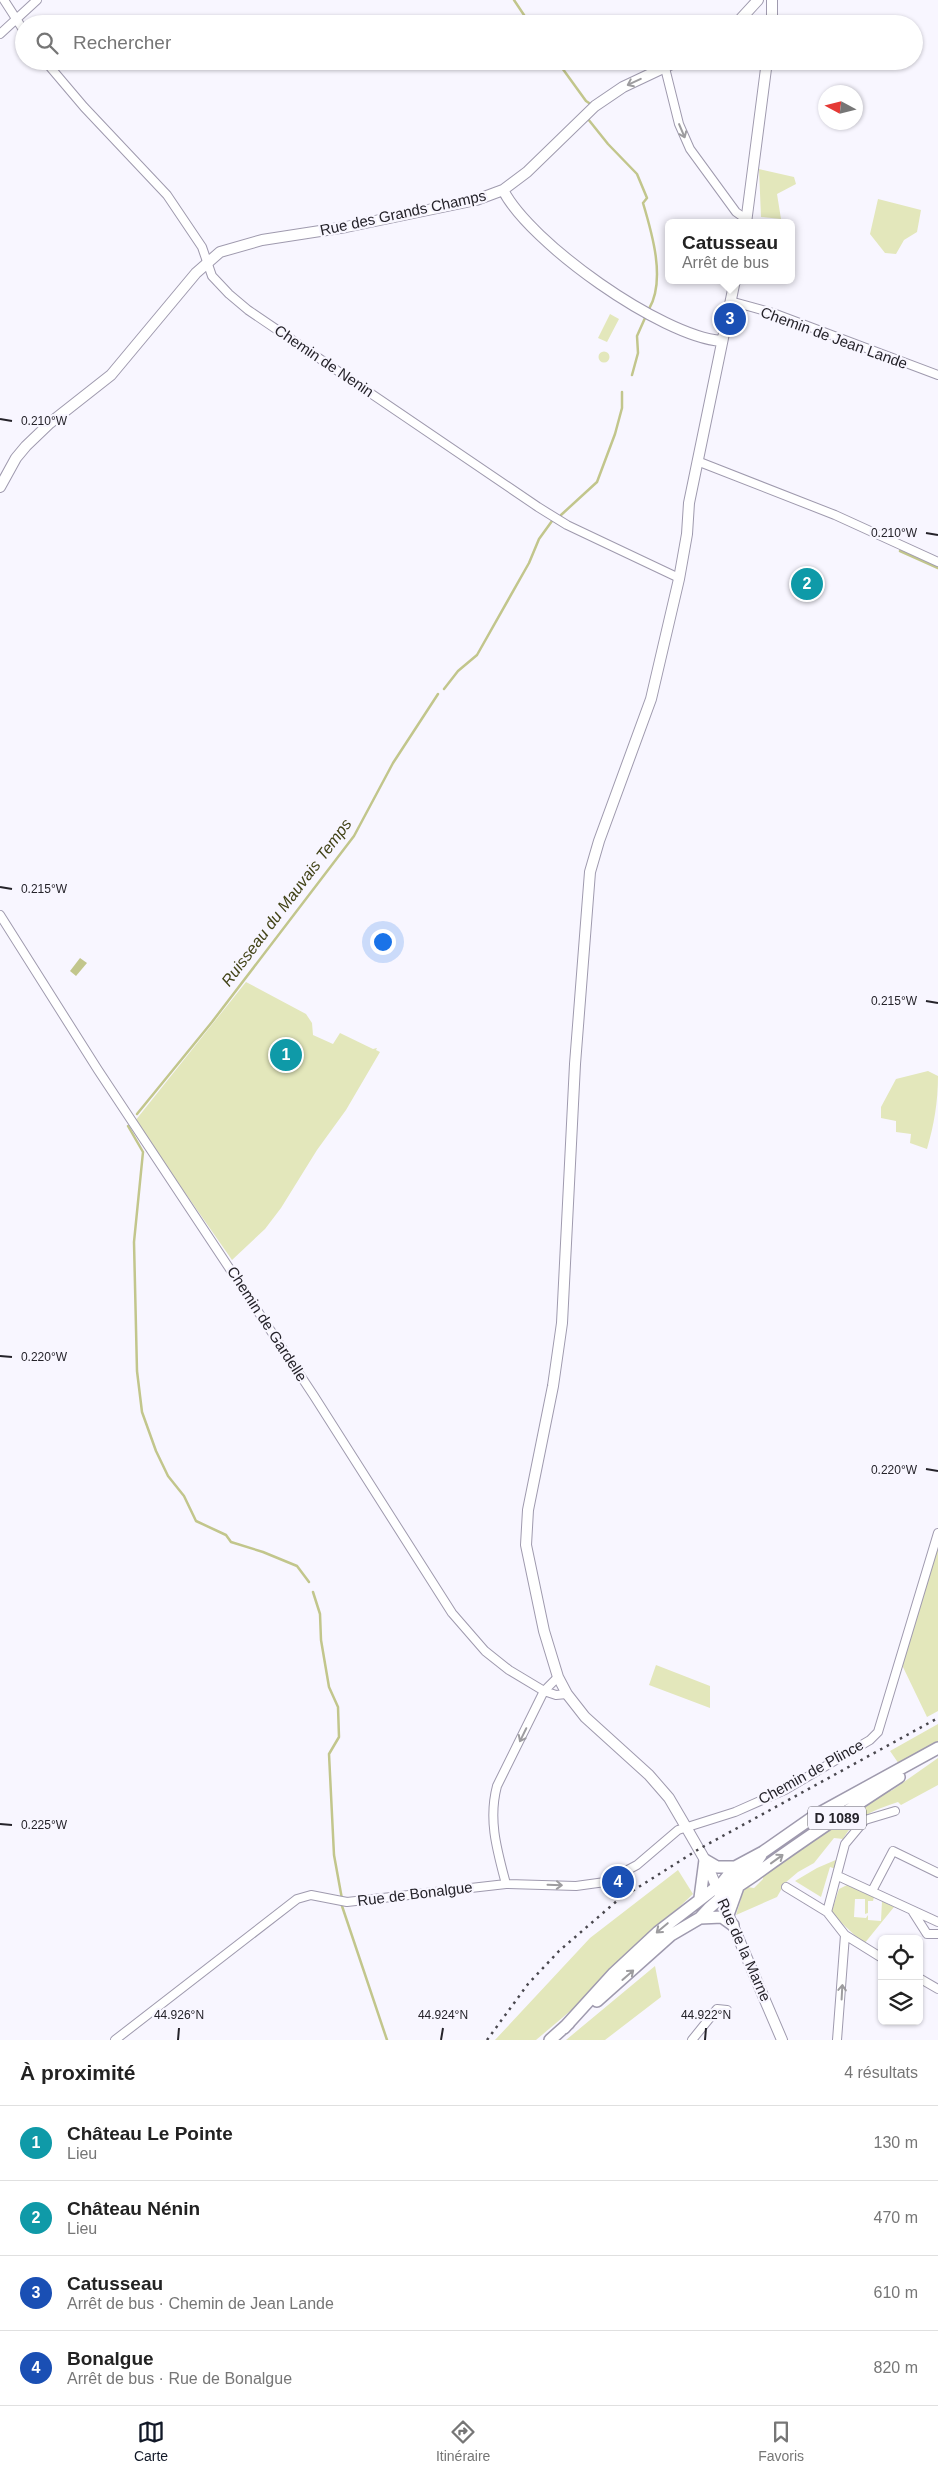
<!DOCTYPE html>
<html lang="fr">
<meta charset="utf-8">
<style>
body{margin:0;font-family:Arial,sans-serif;background:#f6f6f6;color:#222}
.controls{position:absolute;right:15px;bottom:15px;display:grid;overflow:hidden;border-radius:8px;box-shadow:0 1px 4px #0004}
.controls button{width:45px;height:45px;display:grid;place-items:center;padding:0;border:0;border-bottom:1px solid #e0e0e0;background:#fff;color:#222;font:25px sans-serif}
.compass{position:absolute;left:818px;top:85px;width:45px;height:45px;border-radius:50%;background:#fff;box-shadow:0 1px 4px #0004;rotate:277deg}
.you{position:absolute;left:382px;top:941px;width:18px;height:18px;margin:-12px;border:4px solid #fff;border-radius:50%;background:#1a73e8;box-shadow:0 0 0 8px #1a73e833}
.badge{display:grid;place-items:center;width:32px;height:32px;border-radius:50%;background:#111827;color:#fff;font-size:16px;font-weight:700}
.pin{position:absolute;translate:-50% -50%;border:2px solid #fff;box-shadow:0 1px 5px #0006}
.popup{position:absolute;left:665px;top:219px;width:130px;height:65px;box-sizing:border-box;display:grid;place-content:center;border-radius:8px;background:#fff;filter:drop-shadow(0 1px 4px #0005);font-size:16px;white-space:nowrap;color:#767676}
.popup b{font-size:19px;color:#222}
.popup::after{content:'';position:absolute;left:50%;top:100%;margin-left:-10px;border:10px solid transparent;border-top-color:#fff}
.list{margin:0;padding:0;list-style:none}
h2{display:flex;justify-content:space-between;align-items:center;height:65px;margin:0;padding:0 20px;font-size:21px}
h2 small{font-size:16px;font-weight:400;color:#767676}
.list li{display:grid;grid-template-columns:32px 1fr auto;gap:15px;align-items:center;box-sizing:border-box;height:75px;padding:0 20px;border-top:1px solid #e0e0e0}
.list b{display:block;font-size:19px;white-space:nowrap}
.list p{margin:0;font-size:16px;white-space:nowrap;color:#767676}
.list em{font-size:16px;font-style:normal;color:#767676}
.icon{flex:none;width:28px;height:28px;fill:none;stroke:currentColor;stroke-width:2;stroke-linecap:round;stroke-linejoin:round}
.map{position:relative;flex:none;width:938px;height:2040px;overflow:hidden}
.search{position:absolute;background:#fff;box-shadow:0 1px 4px #0004;left:15px;right:15px;top:15px;height:55px;display:flex;align-items:center;gap:12px;box-sizing:border-box;padding:0 18px;border-radius:28px;color:#767676;font-size:19px}
.sheet{height:365px;background:#fff}
nav{display:flex;justify-content:space-around;align-items:center;box-sizing:border-box;height:70px;border-top:1px solid #e0e0e0;background:#fff;font-size:14px;color:#767676}
nav a{display:grid;justify-items:center;gap:2px}
nav .on{color:#111827}
.map>svg:first-child{display:block}
.green{fill:#e3e7bb}
.water{fill:#c2c68c}
.lines{fill:none;stroke-linecap:round;stroke-linejoin:round}
.stream{stroke:#c2c68c;stroke-width:2.5}
.street-casing{stroke:#9f9aae;stroke-width:10}
.secondary-casing{stroke:#9f9aae;stroke-width:12}
.primary-casing{stroke:#9f9aae;stroke-width:14}
.street{stroke:#fff;stroke-width:8}
.secondary{stroke:#fff;stroke-width:10}
.primary{stroke:#fff;stroke-width:11}
.rail{stroke:#49474e;stroke-width:2.5;stroke-dasharray:2.5 5;stroke-linecap:butt}
.oneway{stroke:#9d9c9f}
.ticks{fill:none;stroke:#25232a;stroke-width:2}
.labels{text-anchor:middle;stroke-width:4.5;stroke-linejoin:round;paint-order:stroke}
.shield{fill:#f8f6ff;stroke:#64626a;stroke-width:1}
.shield-label{font-size:14px;font-weight:bold;fill:#25232a}
.street-label{font-size:15px;fill:#25232a;stroke:#f8f6ff}
.water-label{font-size:16px;font-style:italic;fill:#424317;stroke:#f8f6ff}
.ticks-label{font-size:12px;text-anchor:middle;fill:#25232a;stroke:#f8f6ff;stroke-width:4.5;stroke-linejoin:round;paint-order:stroke}
</style>
<div class="map">
<svg width="938" height="2040" viewBox="0 0 938 2040">
<rect width="100%" height="100%" fill="#f8f6ff"/>
<path class="green" d="M759 169 794 177 796 184 777 194 781 219 761 217Z
M878 199 921 210 917 232 904 240 896 254 885 253 870 234Z
M610 314 619 319 607 342 598 338Z
M598.5 357a5.5 5.5 0 1 1 11 0a5.5 5.5 0 1 1-11 0Z
M246 982 306 1014 312 1023 313 1035 333 1044 340 1033 373 1049 377 1048 376 1050 380 1052 346 1110 317 1150 281 1208 265 1229 232 1260 135 1121Z
M928 1071 938 1076C938 1102 934 1125 927 1149L910 1143 911 1134 896 1132V1121L881 1118V1107L896 1079Z
M938 1541V1711L927 1717 902 1665Z
M656 1665 710 1686V1708L649 1685Z
M938 1724V1742L899 1764 890 1751Z
M938 1758V1785L901 1805 898 1802C874 1810 856 1816 843 1839L834 1838 814 1863 798 1872 785 1883 777 1897 736 1915 741 1899 739 1896 747 1887 754 1888 763 1879 762 1873 888 1788 891 1791Z
M886 1781 766 1859V1857L814 1821Z
M838 1859 836 1869 830 1867 821 1897 795 1881 817 1868Z
M678 1870 693 1894 575 2007 536 2040H495L590 1938Z
M849 1884 874 1897 873 1901H868V1913L865 1914V1899H855L854 1917 866 1918 868 1915V1920L881 1921 882 1901 894 1907 864 1944 831 1913 839 1889Z
M655 1966 661 1997 605 2040H566Z"/>
<path class="water" d="M80 958 87 963 76 976 70 971Z"/>
<g class="lines">
<path class="stream" d="M514 0 530 24
M557 61 586 101 592 105
M588 119 608 144 637 174 647 198 643 203C652 233 666 280 649 309
M632 375 638 353 637 336 645 318
M561 515 597 482 615 434 622 408V392
M900 551 938 568
M444 689 458 671 477 655 529 563 539 539 552 521
M137 1114 212 1022 354 836 393 763 438 694
M128 1126 143 1152 134 1242 137 1371 142 1412 156 1451 168 1476 184 1496 196 1521 226 1535 231 1542 263 1552 297 1566 309 1582
M313 1592 320 1614 321 1640 329 1687 338 1707 339 1737 329 1754 334 1855 342 1899
M342 1906 387 2040"/>
<g class="street-casing">
<path id="street" d="M4 0 24 31
M0 34 37 0
M45 61 84 107 167 195 202 247 212 276 229 294 248 310 538 507 567 525 679 578
M665 68 679 124 690 149 736 212 746 219
M730 301 773 313 938 375
M697 461 835 515 938 562
M0 915 98 1070 314 1396 452 1613 485 1651 509 1670 544 1691 556 1695 567 1694
M838 1876 938 1922
M506 1884C497 1850 488 1820 497 1786L544 1691 558 1677
M786 1887 827 1912 845 1935 882 1958
M872 1891 893 1851 938 1873
M827 1912 845 1844 865 1820 895 1811
M913 1912 927 1934H938
M919 1978 938 1989
M115 2040 297 1899 311 1895 347 1902 506 1884 576 1886 605 1882 637 1865 678 1830 735 1812 785 1790 870 1740 878 1732 938 1533
M692 2040 717 2009 727 2010
M837 2040 845 1935"/>
</g>
<g class="secondary-casing">
<path id="secondary" d="M772 0V24
M736 24 758 0
M503 190C530 243 661 336 721 341
M746 223 767 61
M735 280 689 503 687 534 679 579 651 699 599 841 590 872 575 1064 562 1323 553 1386 528 1510 526 1545 544 1631 558 1677 567 1694 585 1717 649 1775 669 1798 686 1827 705 1860 782 2040
M0 487 16 458 26 446 50 423 111 375 196 273 220 252 262 240 346 227 476 200 503 190 527 172 595 106 623 87 678 61"/>
</g>
<g class="primary-casing">
<path id="primary" d="M725 1888 754 1865 761 1855
M700 1898 705 1860 717 1867H735
M728 1915 738 1887
M700 1918C717 1897 735 1889 756 1874 803 1840 851 1808 899 1777
M597 2001 671 1935 700 1918 722 1917 733 1925
M564 2028 614 1973 658 1932 723 1882 735 1867 763 1852 816 1815 938 1748
M550 2040 569 2023"/>
</g>
<use href="#street" class="street"/>
<use href="#secondary" class="secondary"/>
<use href="#primary" class="primary"/>
<path class="rail" d="M487 2040 528 1984 559 1951 618 1900 699 1849 938 1718"/>
</g>
<defs><path id="oneway-shaft" d="M-6 0H5M1.5-3L5.5 0L1.5 3" fill="none" stroke-width="1.6" stroke-linecap="round" stroke-linejoin="round" transform="scale(1.25)"/></defs>
<g class="oneway">
<use href="#oneway-shaft" transform="translate(634 82) rotate(155)"/>
<use href="#oneway-shaft" transform="translate(682 131) rotate(67)"/>
<use href="#oneway-shaft" transform="translate(523 1735) rotate(116)"/>
<use href="#oneway-shaft" transform="translate(777 1859) rotate(-36)"/>
<use href="#oneway-shaft" transform="translate(555 1885) rotate(2)"/>
<use href="#oneway-shaft" transform="translate(662 1928) rotate(140)"/>
<use href="#oneway-shaft" transform="translate(628 1975) rotate(-41)"/>
<use href="#oneway-shaft" transform="translate(842 1992) rotate(-87)"/>
</g>
<path class="ticks" d="M0 419 12 421M926 533 938 535M0 887 12 889M926 1001 938 1003M0 1356 12 1357M926 1469 938 1471M0 1824 12 1825M178 2040 179 2028M441 2040 443 2028M705 2040 706 2028"/>
<g class="labels">
<rect class="shield" x="808" y="1806.5" width="58" height="23" rx="4"/>
<g class="shield-label">
<text x="837" y="1823">D 1089</text>
</g>
<g class="street-label">
<text transform="translate(403 213) rotate(-12)" y="5">Rue des Grands Champs</text>
<text transform="translate(834 338) rotate(20)" y="5">Chemin de Jean Lande</text>
<text transform="translate(324 361) rotate(34)" y="5">Chemin de Nenin</text>
<text transform="translate(267 1324) rotate(57)" y="5">Chemin de Gardelle</text>
<text transform="translate(811 1772) rotate(-29)" y="5">Chemin de Plince</text>
<text transform="translate(415 1894) rotate(-7)" y="5">Rue de Bonalgue</text>
<text transform="translate(744 1950) rotate(66)" y="5">Rue de la Marne</text>
</g>
<g class="water-label">
<text transform="translate(286 902) rotate(-53)" y="6">Ruisseau du Mauvais Temps</text>
</g>
</g>
<g class="ticks-label">
<text x="44" y="425">0.210°W</text>
<text x="894" y="537">0.210°W</text>
<text x="44" y="893">0.215°W</text>
<text x="894" y="1005">0.215°W</text>
<text x="44" y="1361">0.220°W</text>
<text x="894" y="1474">0.220°W</text>
<text x="44" y="1829">0.225°W</text>
<text x="179" y="2019">44.926°N</text>
<text x="443" y="2019">44.924°N</text>
<text x="706" y="2019">44.922°N</text>
</g>
</svg>
<div class="controls">
<button><svg class="icon" aria-label="locate" viewBox="0 0 24 24"><circle cx="12" cy="12" r="6"/><path d="M12 2v4M12 18v4M2 12h4M18 12h4"/></svg></button>
<button><svg class="icon" aria-label="layers" viewBox="0 0 24 24"><path d="M12 4l9 5-9 5-9-5zM3 14l9 5 9-5"/></svg></button>
</div>
<svg class="compass" viewBox="-18 -18 36 36"><path d="M0-13l5 13h-10z" fill="#e53935"/><path d="M0 13l5-13h-10z" fill="#767676"/></svg>
<div class="you"></div>
<div class="pin badge" style="left:286px;top:1055px;background:#0f9aa8">1</div>
<div class="pin badge" style="left:807px;top:584px;background:#0f9aa8">2</div>
<div class="pin badge" style="left:730px;top:319px;background:#1a4fb4">3</div>
<div class="popup"><b>Catusseau</b>Arrêt de bus</div>
<div class="pin badge" style="left:618px;top:1882px;background:#1a4fb4">4</div>
<div class="search"><svg class="icon" aria-label="search" viewBox="0 0 24 24"><circle cx="10" cy="10" r="6"/><path d="M15 15l6 6"/></svg>Rechercher</div>
</div>
<section class="sheet">
<h2>À proximité<small>4 résultats</small></h2>
<ul class="list">
<li><span class="badge" style="background:#0f9aa8">1</span><div><b>Château Le Pointe</b><p>Lieu</p></div><em>130 m</em></li>
<li><span class="badge" style="background:#0f9aa8">2</span><div><b>Château Nénin</b><p>Lieu</p></div><em>470 m</em></li>
<li><span class="badge" style="background:#1a4fb4">3</span><div><b>Catusseau</b><p>Arrêt de bus · Chemin de Jean Lande</p></div><em>610 m</em></li>
<li><span class="badge" style="background:#1a4fb4">4</span><div><b>Bonalgue</b><p>Arrêt de bus · Rue de Bonalgue</p></div><em>820 m</em></li>
</ul>
</section>
<nav>
<a class="on"><svg class="icon" aria-label="map" viewBox="0 0 24 24"><path d="M3 6l6-2 6 2 6-2v14l-6 2-6-2-6 2zM9 4v14M15 6v14"/></svg>Carte</a>
<a><svg class="icon" aria-label="directions" viewBox="0 0 24 24"><path d="M12 3l9 9-9 9-9-9zM9 14v-3h6M13 9l2 2-2 2"/></svg>Itinéraire</a>
<a><svg class="icon" aria-label="saved" viewBox="0 0 24 24"><path d="M7 4h10v16l-5-4-5 4z"/></svg>Favoris</a>
</nav>
